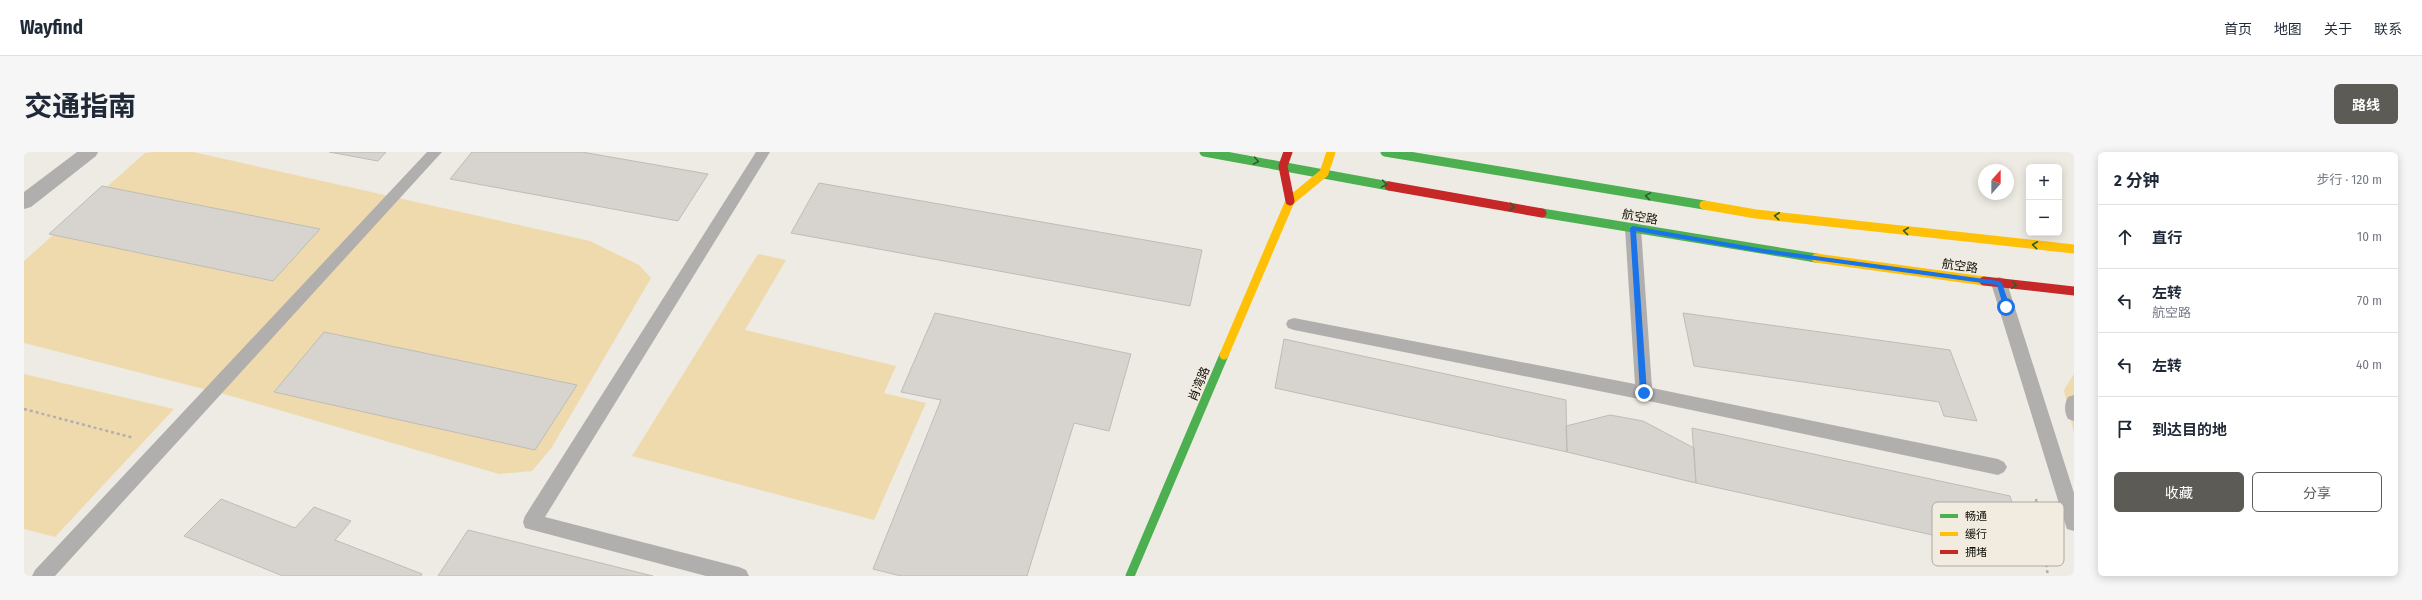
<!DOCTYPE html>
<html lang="zh">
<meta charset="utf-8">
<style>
body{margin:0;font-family:"Fira Sans Condensed","Noto Sans SC",sans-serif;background:#f6f6f7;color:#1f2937}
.controls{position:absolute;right:12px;top:12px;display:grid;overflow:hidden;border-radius:6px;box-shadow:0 2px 10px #0003}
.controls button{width:36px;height:36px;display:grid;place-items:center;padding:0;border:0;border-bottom:1px solid #e0e1e3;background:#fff;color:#1f2937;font:20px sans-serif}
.compass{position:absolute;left:1954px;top:12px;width:36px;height:36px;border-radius:50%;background:#fff;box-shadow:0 2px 10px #0003;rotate:21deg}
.stop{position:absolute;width:12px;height:12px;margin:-9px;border:3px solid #1a73e8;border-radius:50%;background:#fff}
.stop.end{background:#1a73e8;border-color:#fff;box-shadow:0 1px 4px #0008}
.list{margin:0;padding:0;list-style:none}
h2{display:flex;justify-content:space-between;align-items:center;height:52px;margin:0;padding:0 16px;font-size:17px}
h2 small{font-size:13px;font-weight:400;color:#747a83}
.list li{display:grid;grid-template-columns:26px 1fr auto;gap:12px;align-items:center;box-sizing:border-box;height:64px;padding:0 16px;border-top:1px solid #e0e1e3}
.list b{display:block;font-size:15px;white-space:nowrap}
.list p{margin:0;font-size:13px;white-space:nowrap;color:#747a83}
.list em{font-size:13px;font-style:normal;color:#747a83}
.actions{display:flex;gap:8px;padding:12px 16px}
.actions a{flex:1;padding:9px 0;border:1px solid #5d5b56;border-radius:6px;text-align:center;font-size:14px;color:#5d5b56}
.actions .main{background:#5d5b56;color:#fff}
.icon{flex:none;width:22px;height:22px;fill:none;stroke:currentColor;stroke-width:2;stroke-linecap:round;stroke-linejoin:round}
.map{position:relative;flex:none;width:2050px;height:424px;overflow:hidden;border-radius:6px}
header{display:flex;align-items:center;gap:24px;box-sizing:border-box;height:56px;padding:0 20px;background:#fff;border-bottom:1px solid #e0e1e3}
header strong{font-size:19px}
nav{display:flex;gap:22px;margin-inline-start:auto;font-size:14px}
.intro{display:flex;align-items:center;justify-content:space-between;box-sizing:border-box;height:96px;padding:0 24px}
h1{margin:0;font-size:28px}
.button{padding:10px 18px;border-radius:6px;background:#5d5b56;color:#fff;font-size:14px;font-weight:700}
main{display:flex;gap:24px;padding:0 24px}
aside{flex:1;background:#fff;border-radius:6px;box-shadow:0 2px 10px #0003}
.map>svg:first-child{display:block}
.green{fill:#efdaae}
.building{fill:#d7d4cf;stroke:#bebcb7}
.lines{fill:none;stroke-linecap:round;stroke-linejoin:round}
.path{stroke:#b2b0ad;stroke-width:2.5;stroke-dasharray:3 3;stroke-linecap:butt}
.lane{fill:#b1afad;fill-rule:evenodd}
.street{fill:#b1afad;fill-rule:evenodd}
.fast{stroke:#4caf50;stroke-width:9}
.slow{stroke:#ffc107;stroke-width:9}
.jam{stroke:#c62828;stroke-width:9}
.oneway{stroke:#2e5e2c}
.route{fill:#1a73e8}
.labels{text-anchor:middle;stroke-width:3;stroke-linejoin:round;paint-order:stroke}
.street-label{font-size:12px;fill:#0f0d09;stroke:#f2ece0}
.key{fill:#f2ece0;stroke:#aea9a0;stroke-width:1}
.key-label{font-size:11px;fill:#0f0d09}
</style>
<header>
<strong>Wayfind</strong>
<nav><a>首页</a><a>地图</a><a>关于</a><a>联系</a></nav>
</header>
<div class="intro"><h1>交通指南</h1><a class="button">路线</a></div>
<main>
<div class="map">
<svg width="2050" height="424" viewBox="0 0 2050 424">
<rect width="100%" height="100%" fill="#eeebe4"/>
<path class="green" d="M129 0H169L566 89 615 113 627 126 528 295 508 319 475 322 207 244 0 191V109L121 1Z
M734 102 762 108 721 178 872 214 860 241 902 251 850 368 608 304Z
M0 222 150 257 31 385 0 377Z
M2050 222V282L2040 238Z"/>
<path class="building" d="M305 0H362L354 9Z
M448 0H558L684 22 654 69 426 27Z
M795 31 1178 98 1166 154 767 81Z
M78 34 296 77 249 129 25 82Z
M911 161 1107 202 1085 279 1050 271 1003 424H877L849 417 917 248 877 240Z
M1659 161 1926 198 1953 269 1920 264 1915 250 1670 214Z
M300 180 553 233 511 298 250 240Z
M1260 187 1542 248 1543 300 1251 236Z
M1586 263 1619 269 1670 296 1672 331 1543 300 1542 274Z
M1668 276 1986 344 2004 404 1672 331Z
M197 347 271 376 290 355 327 369 311 388 398 422 397 424H259L160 384Z
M444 378 629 424H414Z"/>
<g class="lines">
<path class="path" d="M0 257 110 286
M2012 347 2024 424"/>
<path class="lane" d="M403 0H418L31 424H8L11 418Z
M732 0H746L521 365 715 415 722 418 725 424H682L501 376 499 370 501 364Z
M1609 71 1614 72 1617 76 1628 236 1974 307 1980 310 1983 315 1980 320 1974 323 1620 248 1270 178 1264 176 1262 172 1264 168 1270 166 1611 232 1601 76 1604 72Z
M1975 125 1981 127 1983 131 2050 341V379L2043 377 2041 371 1967 131 1969 127Z
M2050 243V269L2044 267C2040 260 2040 252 2044 245Z"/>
<path class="street" d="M53 0H74L72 4 7 55 0 57V40Z"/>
<path class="fast" d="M1180 0 1365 34
M1361 0 1680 53
M1518 61 1792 106
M1106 424 1200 203"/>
<path class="slow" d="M1680 53 1732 62 2050 97
M1792 106 1960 129
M1200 203 1266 49 1300 21 1307 0"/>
<path class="jam" d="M1264 0 1259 14 1266 49
M1365 34 1518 61
M1960 129 2050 139"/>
</g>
<defs><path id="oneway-chevron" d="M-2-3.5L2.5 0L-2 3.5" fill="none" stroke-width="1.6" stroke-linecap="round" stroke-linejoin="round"/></defs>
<g class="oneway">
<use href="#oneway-chevron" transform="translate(1232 9) rotate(10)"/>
<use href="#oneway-chevron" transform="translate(1360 32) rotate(10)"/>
<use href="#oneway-chevron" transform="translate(1624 44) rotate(-171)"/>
<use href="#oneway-chevron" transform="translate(1488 55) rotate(10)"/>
<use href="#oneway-chevron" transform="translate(1753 64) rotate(-174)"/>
<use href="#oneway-chevron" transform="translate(1882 79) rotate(-174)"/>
<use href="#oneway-chevron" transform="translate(2011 93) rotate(-174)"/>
<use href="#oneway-chevron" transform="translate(1990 133) rotate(6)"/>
</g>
<path class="route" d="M1609 74 1740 97 1975 129 1978 131 1986 155 1980 157 1973 133 1740 101 1612 79 1623 241 1620 243 1616 241 1606 76Z"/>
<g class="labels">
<g class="street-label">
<text transform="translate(1616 65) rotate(10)" y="4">航空路</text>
<text transform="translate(1936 114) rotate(8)" y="4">航空路</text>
<text transform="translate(1175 232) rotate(-67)" y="4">肖湾路</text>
</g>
</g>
<rect x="1908" y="350" width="132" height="64" rx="6" class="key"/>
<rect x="1916" y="362" width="18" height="4" fill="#4caf50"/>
<rect x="1916" y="380" width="18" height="4" fill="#ffc107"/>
<rect x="1916" y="398" width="18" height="4" fill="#c62828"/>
<g class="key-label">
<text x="1941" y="368">畅通</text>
<text x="1941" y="386">缓行</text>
<text x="1941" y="404">拥堵</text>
</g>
</svg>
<div class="controls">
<button>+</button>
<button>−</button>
</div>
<svg class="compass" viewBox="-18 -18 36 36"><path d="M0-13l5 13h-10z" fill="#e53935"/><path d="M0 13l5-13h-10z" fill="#747a83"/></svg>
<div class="stop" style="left:1982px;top:155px"></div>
<div class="stop end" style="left:1620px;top:241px"></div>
</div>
<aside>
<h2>2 分钟<small>步行 · 120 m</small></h2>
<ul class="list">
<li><svg class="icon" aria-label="ahead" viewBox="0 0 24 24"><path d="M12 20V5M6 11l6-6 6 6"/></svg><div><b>直行</b></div><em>10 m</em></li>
<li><svg class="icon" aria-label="left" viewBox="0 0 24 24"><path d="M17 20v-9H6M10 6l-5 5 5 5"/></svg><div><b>左转</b><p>航空路</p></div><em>70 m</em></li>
<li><svg class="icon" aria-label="left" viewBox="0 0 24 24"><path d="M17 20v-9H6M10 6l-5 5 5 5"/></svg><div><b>左转</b></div><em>40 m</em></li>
<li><svg class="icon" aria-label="arrive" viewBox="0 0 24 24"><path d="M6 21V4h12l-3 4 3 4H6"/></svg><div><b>到达目的地</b></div></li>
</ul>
<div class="actions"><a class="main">收藏</a><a>分享</a></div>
</aside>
</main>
